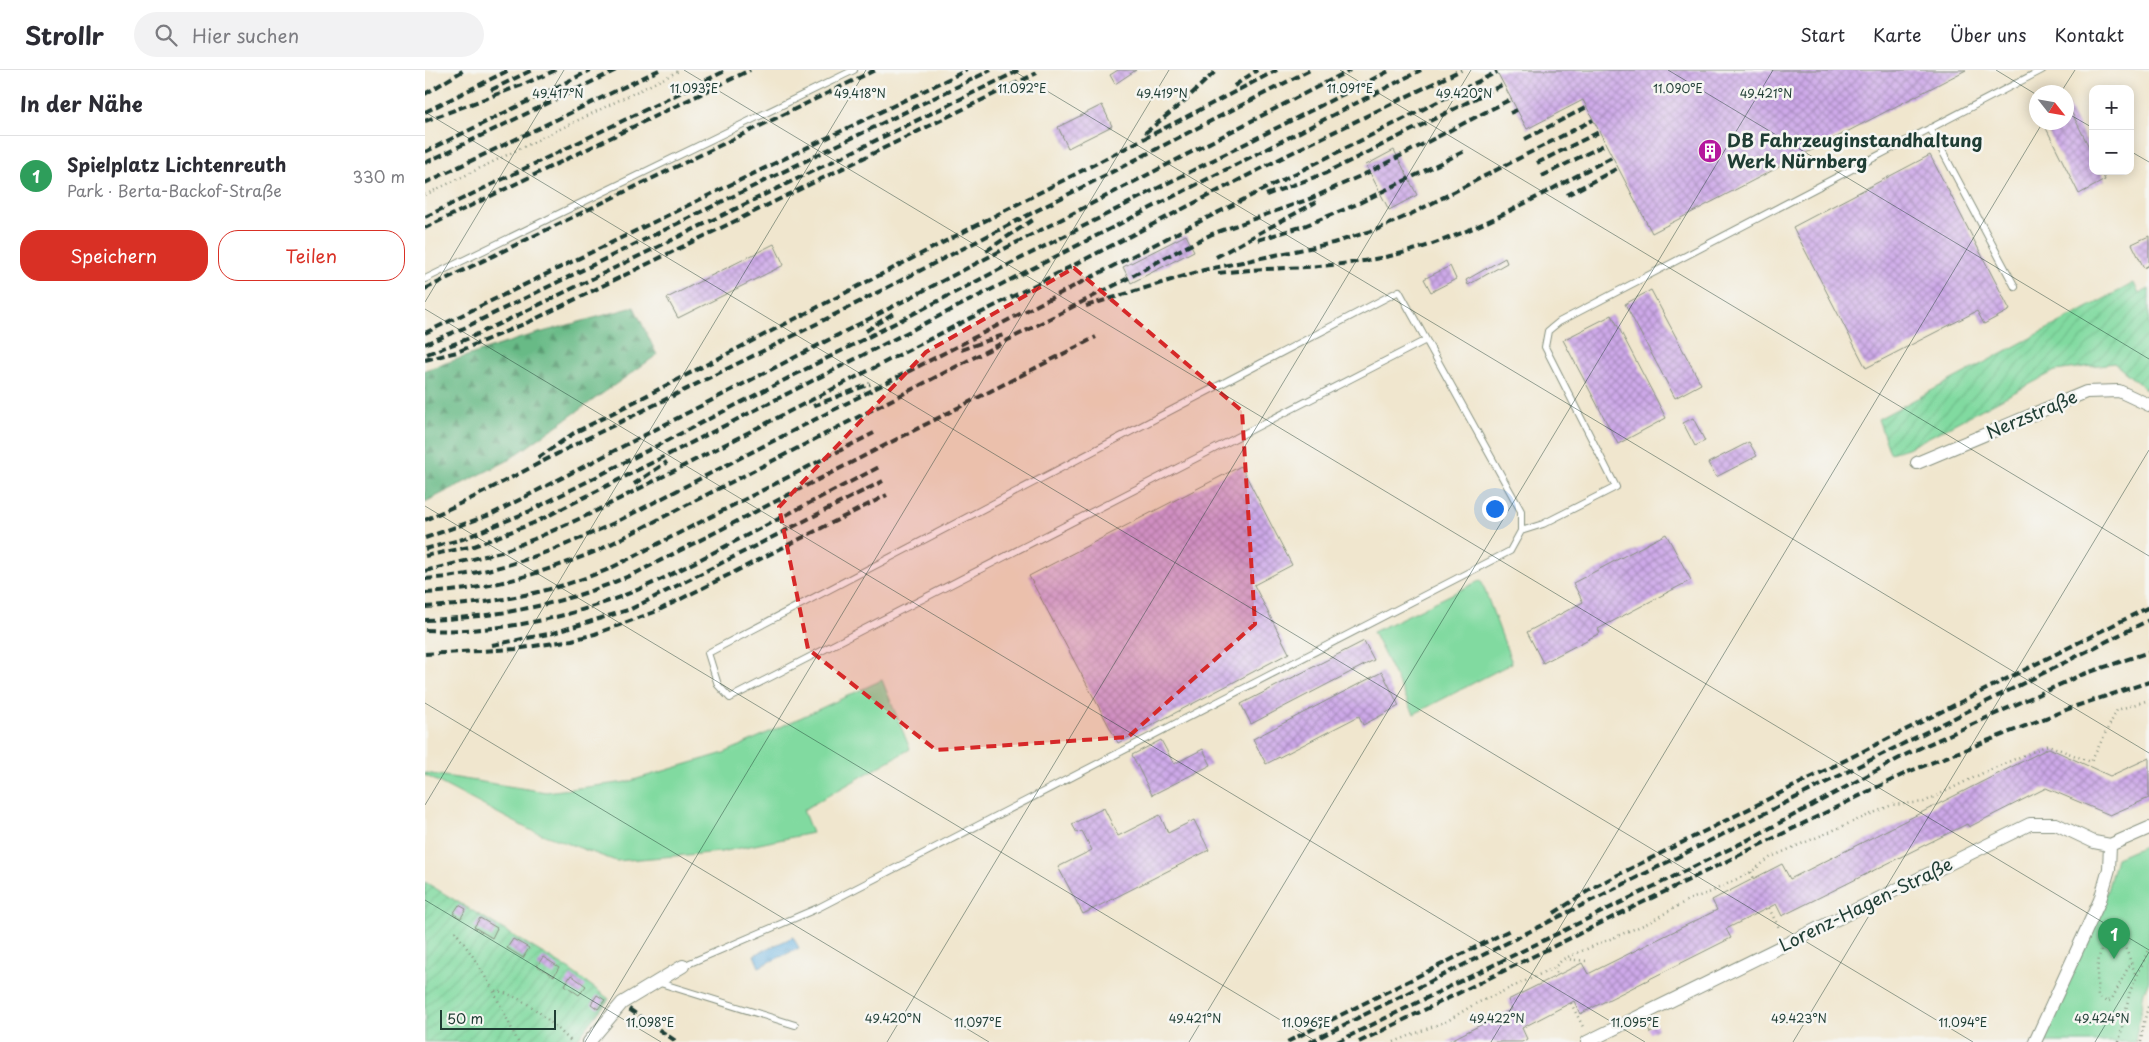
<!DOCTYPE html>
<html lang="de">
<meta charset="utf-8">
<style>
body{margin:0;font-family:"Playpen Sans",sans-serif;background:#f2f2f3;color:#2b2b33}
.controls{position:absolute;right:15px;top:15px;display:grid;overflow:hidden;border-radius:10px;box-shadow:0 2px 12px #0003}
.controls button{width:45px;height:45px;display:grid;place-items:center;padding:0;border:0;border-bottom:1px solid #e1e1e2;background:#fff;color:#2b2b33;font:25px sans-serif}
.compass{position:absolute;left:1604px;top:15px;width:45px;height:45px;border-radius:50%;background:#fff;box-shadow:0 2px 12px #0003;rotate:121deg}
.scale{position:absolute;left:15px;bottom:12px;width:116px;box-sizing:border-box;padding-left:5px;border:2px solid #1f3d34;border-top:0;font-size:14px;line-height:18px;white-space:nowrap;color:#1f3d34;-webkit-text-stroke:4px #f6f6f2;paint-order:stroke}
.you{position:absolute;left:1069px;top:438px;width:18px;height:18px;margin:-12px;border:4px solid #fff;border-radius:50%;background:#1a73e8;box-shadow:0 0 0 8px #1a73e833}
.badge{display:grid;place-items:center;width:32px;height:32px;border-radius:50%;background:#d93025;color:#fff;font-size:16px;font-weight:700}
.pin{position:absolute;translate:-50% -41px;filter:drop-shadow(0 1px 2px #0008)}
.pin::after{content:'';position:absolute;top:26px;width:18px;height:15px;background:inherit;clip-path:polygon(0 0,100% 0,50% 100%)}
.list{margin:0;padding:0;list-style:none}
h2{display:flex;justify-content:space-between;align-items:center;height:65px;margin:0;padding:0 20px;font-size:21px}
h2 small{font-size:16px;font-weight:400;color:#7c7c81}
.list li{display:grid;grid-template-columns:32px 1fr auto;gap:15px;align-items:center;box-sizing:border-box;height:80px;padding:0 20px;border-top:1px solid #e1e1e2}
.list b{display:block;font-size:19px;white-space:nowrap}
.list p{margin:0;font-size:16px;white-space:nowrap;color:#7c7c81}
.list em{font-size:16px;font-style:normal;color:#7c7c81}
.actions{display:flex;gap:10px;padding:15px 20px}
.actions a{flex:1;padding:11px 0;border:1px solid #d93025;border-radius:20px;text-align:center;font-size:18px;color:#d93025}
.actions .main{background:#d93025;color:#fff}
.icon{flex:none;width:28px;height:28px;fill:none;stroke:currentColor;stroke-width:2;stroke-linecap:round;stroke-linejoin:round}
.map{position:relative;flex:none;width:1724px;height:972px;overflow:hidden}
header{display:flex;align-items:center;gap:30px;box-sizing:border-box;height:70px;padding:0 25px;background:#fff;border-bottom:1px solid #e1e1e2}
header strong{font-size:24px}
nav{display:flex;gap:28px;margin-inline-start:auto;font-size:18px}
.search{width:350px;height:45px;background:#f2f2f3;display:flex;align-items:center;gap:12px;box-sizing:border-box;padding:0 18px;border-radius:28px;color:#7c7c81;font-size:19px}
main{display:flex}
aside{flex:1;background:#fff}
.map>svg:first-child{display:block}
.green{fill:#81daa0;stroke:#508c6a}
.forest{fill:url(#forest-firs);stroke:#447c5d}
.garden{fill:url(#garden-furrows);stroke:#508c6a}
.water{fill:url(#water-ripples);stroke:#44788a}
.building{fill:url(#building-cross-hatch)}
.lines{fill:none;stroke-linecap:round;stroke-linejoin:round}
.lane-casing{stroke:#889281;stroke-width:8}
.street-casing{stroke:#889281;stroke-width:14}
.path{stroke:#889281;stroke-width:2.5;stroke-dasharray:1 4;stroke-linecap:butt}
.lane{stroke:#fff;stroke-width:6}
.street{stroke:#fff;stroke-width:12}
.rail{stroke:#1f3d34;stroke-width:4;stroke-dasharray:8 4;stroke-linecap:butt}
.marked{fill:#d62828;fill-opacity:0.2;stroke:#d62828;stroke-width:4;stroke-dasharray:10 6;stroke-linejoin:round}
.ticks{fill:none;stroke:#1f3d34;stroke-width:1;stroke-opacity:0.45}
.labels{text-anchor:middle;stroke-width:5;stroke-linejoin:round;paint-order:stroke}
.poi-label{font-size:18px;font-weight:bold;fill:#1f3d34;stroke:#f6f6f2;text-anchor:start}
.street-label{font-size:18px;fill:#1f3d34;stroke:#f6f6f2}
.ticks-label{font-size:12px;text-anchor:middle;fill:#1f3d34;stroke:#f6f6f2;stroke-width:5;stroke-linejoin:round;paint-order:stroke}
</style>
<header>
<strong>Strollr</strong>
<div class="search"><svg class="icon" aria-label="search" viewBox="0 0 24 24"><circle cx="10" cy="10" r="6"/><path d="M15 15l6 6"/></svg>Hier suchen</div>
<nav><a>Start</a><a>Karte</a><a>Über uns</a><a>Kontakt</a></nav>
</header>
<main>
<aside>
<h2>In der Nähe<small></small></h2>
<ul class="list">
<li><span class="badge" style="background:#2e9e5b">1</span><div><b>Spielplatz Lichtenreuth</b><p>Park · Berta-Backof-Straße</p></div><em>330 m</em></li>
</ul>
<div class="actions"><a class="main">Speichern</a><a>Teilen</a></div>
</aside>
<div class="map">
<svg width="1724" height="972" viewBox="0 0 1724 972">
<defs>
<pattern id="forest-firs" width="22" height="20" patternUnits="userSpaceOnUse" patternTransform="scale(1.25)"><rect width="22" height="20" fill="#68ba86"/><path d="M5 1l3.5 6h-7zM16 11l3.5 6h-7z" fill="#55986e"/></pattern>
<pattern id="garden-furrows" width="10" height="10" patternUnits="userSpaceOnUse" patternTransform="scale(1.25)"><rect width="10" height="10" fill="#81daa0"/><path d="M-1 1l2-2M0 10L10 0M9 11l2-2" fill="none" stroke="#6fbc8a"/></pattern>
<pattern id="water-ripples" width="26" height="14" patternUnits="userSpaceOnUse" patternTransform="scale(1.25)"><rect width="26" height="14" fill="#69b2e1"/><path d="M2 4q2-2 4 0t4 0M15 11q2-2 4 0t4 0" fill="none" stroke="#5692b7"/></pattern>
<pattern id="building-cross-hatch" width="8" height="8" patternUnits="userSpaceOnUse" patternTransform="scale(1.25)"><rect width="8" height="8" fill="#cea9e9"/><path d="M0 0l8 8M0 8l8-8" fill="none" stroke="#a78bbe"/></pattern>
</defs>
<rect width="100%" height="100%" fill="#f6f6f2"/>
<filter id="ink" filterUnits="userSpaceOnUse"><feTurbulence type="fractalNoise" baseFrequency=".02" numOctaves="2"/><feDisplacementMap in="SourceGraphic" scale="10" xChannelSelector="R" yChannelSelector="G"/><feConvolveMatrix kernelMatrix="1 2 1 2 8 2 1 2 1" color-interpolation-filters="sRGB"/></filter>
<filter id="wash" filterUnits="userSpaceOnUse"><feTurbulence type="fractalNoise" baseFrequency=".0096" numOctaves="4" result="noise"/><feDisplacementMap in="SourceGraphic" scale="20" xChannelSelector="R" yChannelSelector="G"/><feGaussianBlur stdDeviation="1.12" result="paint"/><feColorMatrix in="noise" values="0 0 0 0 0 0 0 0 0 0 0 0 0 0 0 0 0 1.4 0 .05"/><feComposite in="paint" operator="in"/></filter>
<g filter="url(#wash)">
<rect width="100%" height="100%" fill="#f0e6ce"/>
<path class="green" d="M1056 510 1087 593 989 644 948 562Z
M457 610 485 679 378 740 387 763 296 782 191 791 103 759 0 705V703L121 722 202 712 299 683Z
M1724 774V910L1719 922 1710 972H1616L1682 821 1691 788Z"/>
<path class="forest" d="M209 237 232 285 82 391 0 432V300L99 267Z"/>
<path class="garden" d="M1709 213 1714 224 1724 219V322L1689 293 1630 301 1483 378 1465 383 1453 349Z
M0 812 145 900 184 929 150 972H0Z"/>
<path class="water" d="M368 867 374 878 334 897 329 885Z"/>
<g id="blocks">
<path class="building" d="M693 0H711L690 14 685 5Z
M1071 0H1541L1227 163 1158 30 1102 59Z
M1642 33 1668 85V101H1676L1680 110 1654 124 1618 52H1642Z
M677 35 687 56 643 78 633 57Z
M969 80 992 125 964 140 941 95Z
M1505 85 1585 240 1559 254 1552 241 1441 298 1368 157Z
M761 165 769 181 706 213 698 197Z
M1724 166V195L1719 198 1707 174Z
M349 174 359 195 253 248 242 228Z
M1080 188 1082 193 1043 215 1041 210Z
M1025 196 1031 209 1006 222 999 209Z
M1226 220 1276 314 1250 328 1200 234Z
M1187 245 1241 348 1193 374 1138 270Z
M1268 348 1280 371 1270 376 1258 353Z
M1324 372 1332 386 1291 407 1283 393Z
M816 396 867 495 829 515 864 583 693 673 604 506Z
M1241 464 1266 510 1173 559 1175 563 1118 593 1102 562 1158 532 1148 513Z
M939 571 949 590 826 654 816 634Z
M957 602 974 636 938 655 934 646 841 694 828 669Z
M736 670 749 694 778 679 786 695 727 725 707 685Z
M1624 678 1685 706 1724 688V728L1685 745 1621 718 1544 757 1542 754 1357 846 1351 834 1301 859 1306 868 1155 944 1149 931 1097 958 1102 969 1097 972H1022L1087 939 1083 930 1157 893 1163 904 1292 840 1287 830 1357 794 1365 809Z
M679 738 693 766 735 745 743 763 769 750 784 780 658 844 633 797 667 780 657 761 652 763 647 754Z
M34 835 41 839 36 848 28 844Z
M55 848 72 858 67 868 49 857Z
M88 869 104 878 98 888 82 878Z
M118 887 134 897 129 906 112 896Z
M146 905 161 916 154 925 140 915Z
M172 925 180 930 173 939 166 934Z
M1231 954 1233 959 1225 963 1223 958Z"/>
</g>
</g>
<g filter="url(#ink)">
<use href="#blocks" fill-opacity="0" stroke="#889281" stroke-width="1"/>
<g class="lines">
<g class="lane-casing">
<path id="lane" d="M1505 58 1590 217
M0 209 429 0
M1096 461 1118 454 1191 417 1120 277 1123 261 1134 252 1617 0
M258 896 393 838 1085 481 1096 461V441L974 221 283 583 293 615 305 628 1001 270
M232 912 370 955"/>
</g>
<g class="street-casing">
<path id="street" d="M1492 393 1661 322 1694 321 1724 335
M164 972 197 933 258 896
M1162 972 1605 754H1631L1669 772 1685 775 1724 758
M1610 972 1675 830 1684 799 1685 775"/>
</g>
<path class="path" d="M0 125 256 0
M1326 802 1329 809
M1344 838 1355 860
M1680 851C1699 868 1702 882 1711 906
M1689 859C1671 873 1671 906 1673 927L1682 932 1687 929 1706 892
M30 861 49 888 68 920
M1140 889 1162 891
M1129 898 1132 905
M1146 933 1158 957
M93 972 68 920C101 926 123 950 147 972
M969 972 1024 950 1048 935 1129 898 1138 889 1223 853 1263 830 1286 822 1326 802 1346 787 1467 735 1499 732 1562 701 1623 675 1666 692 1692 640 1724 630
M1694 972 1705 921 1724 880
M1716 972 1718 956 1724 933"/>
<use href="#lane" class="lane"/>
<use href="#street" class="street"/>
<path class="rail" d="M809 16 832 0
M66 20 107 0
M0 24 39 0
M0 42 84 0
M1085 43 1092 40
M0 51 97 15 131 0
M720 63 756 34 792 0
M1100 69 1162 37
M0 82 166 0
M0 93 191 0
M1112 93 1174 62
M1117 106 1181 74
M0 113 234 0
M841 125 901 103 1079 14
M1142 125 1193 98
M0 147 302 0
M0 158 325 0
M833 170 879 156 930 135 1042 80
M561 181 609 149
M791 187 891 132
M793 203C844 197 894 199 944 190 1032 176 1110 127 1187 87
M0 219 450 0
M661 236 779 200 908 173 953 159 986 144 1168 50
M441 261 470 242
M0 263 542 0
M0 274 39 258 566 0
M536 280 581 264
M2 284 42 269 91 246 595 0
M0 290 32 282 106 251 612 3
M388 336 445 314
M113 388 149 363 852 0
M209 414 242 392
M0 450 49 427 155 372 366 267 885 0
M0 468 67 444 925 0
M0 479 38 469 105 441 727 121 966 0
M0 486 49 476 111 452 996 0
M0 501 76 482 109 469 165 444 880 76 1036 0
M0 509C72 504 125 483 189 453L758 160 1072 2
M0 523C64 520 115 504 174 480L696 212 745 185 787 164 887 128 944 102 1086 29
M0 537C67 534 122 524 184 499L449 363
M0 550C76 547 143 534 213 502L671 267
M0 560C85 564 167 543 243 506L456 396
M67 575 128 563 206 539 458 411
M0 584 91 579 147 570 170 564 232 541 462 425
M1129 843 1169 817 1724 537
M204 939 252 972
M862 972 1087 859
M885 972 1724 550
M912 972 1321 771 1484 683 1656 605 1724 582
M934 972 1483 702 1651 636 1724 612"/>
</g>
</g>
<path class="marked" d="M649 198 817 341 830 554 703 667 511 680 383 579 354 437 501 282Z"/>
<path class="ticks" d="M259 0 1724 880M587 0 1724 683M915 0 1724 486M1243 0 1724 289M1571 0 1612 25M1636 22 1650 0M0 42 1548 972M1642 43 1668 58M1705 81 1724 92M0 232 139 0M0 239 1220 972M0 436 892 972M0 633 564 972M0 735 441 0M0 830 236 972M160 972 744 0M462 972 1046 0M764 972 1348 0M1066 972 1618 52M1368 972 1724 380M1670 972 1724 882"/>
<defs>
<g id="building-disc" transform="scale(1.25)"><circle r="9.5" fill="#b5179e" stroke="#f6f6f2"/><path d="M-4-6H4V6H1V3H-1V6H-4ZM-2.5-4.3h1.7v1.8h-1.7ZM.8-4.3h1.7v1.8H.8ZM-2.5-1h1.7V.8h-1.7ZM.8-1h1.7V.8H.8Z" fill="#fff"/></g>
</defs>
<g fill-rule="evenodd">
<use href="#building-disc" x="1285" y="81"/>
</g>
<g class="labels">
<g class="poi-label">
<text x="1302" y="77">DB Fahrzeuginstandhaltung<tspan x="1302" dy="21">Werk Nürnberg</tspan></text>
</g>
<g class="street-label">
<text transform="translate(1607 345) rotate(-23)" y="6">Nerzstraße</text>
<text transform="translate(1441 835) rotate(-26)" y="6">Lorenz-Hagen-Straße</text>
</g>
</g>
<g class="ticks-label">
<text x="269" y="23">11.093°E</text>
<text x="597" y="23">11.092°E</text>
<text x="925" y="23">11.091°E</text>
<text x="1253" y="23">11.090°E</text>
<text x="133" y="28">49.417°N</text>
<text x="435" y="28">49.418°N</text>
<text x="737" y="28">49.419°N</text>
<text x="1039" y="28">49.420°N</text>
<text x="1341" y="28">49.421°N</text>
<text x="468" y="953">49.420°N</text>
<text x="770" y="953">49.421°N</text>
<text x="1072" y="953">49.422°N</text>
<text x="1374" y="953">49.423°N</text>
<text x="1677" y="953">49.424°N</text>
<text x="225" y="957">11.098°E</text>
<text x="553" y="957">11.097°E</text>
<text x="881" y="957">11.096°E</text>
<text x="1210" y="957">11.095°E</text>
<text x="1538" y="957">11.094°E</text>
</g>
</svg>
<div class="controls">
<button>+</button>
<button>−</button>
</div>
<svg class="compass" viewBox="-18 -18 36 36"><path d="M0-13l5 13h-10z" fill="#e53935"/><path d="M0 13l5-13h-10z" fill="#7c7c81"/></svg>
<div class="scale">50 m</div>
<div class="you"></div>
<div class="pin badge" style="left:1689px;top:889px;background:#2e9e5b">1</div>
</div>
</main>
